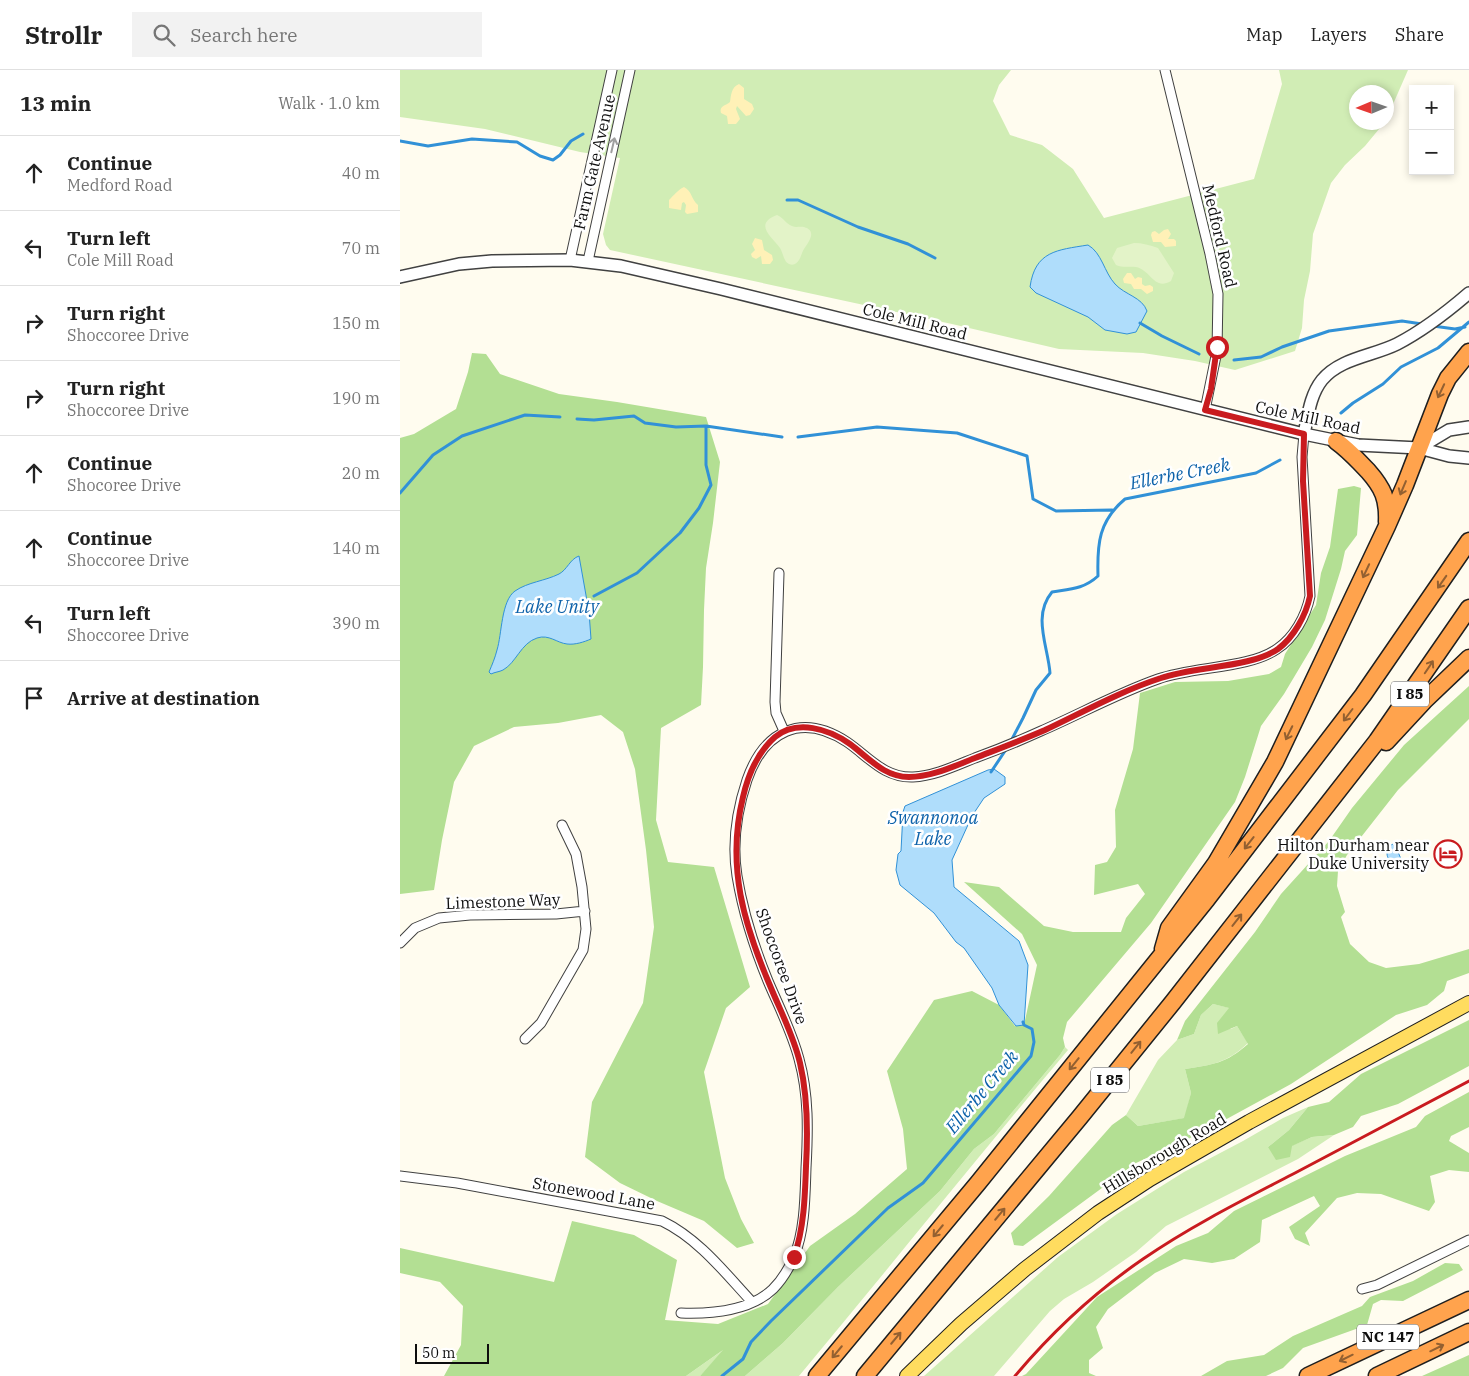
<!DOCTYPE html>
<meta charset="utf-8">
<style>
body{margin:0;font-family:"IBM Plex Serif",serif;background:#f2f2f2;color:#222}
.controls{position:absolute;right:15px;top:15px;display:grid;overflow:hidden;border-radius:0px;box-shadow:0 2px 8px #0003}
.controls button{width:45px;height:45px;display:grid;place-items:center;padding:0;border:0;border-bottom:1px solid #e0e0e0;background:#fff;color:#222;font:25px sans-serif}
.compass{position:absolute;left:949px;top:15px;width:45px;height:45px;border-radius:50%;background:#fff;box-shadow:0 2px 8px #0003;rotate:268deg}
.scale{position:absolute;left:15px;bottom:12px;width:74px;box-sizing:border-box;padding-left:5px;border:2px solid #0e0e0e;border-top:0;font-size:14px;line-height:18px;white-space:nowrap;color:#0e0e0e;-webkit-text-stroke:4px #fff;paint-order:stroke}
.stop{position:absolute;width:15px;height:15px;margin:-11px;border:4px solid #c91b1f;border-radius:50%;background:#fff}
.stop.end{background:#c91b1f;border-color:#fff;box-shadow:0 1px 5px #0008}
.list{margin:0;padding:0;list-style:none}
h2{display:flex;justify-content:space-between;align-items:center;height:65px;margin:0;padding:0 20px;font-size:21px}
h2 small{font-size:16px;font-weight:400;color:#767676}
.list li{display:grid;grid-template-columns:32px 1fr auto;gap:15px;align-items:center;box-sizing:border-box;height:75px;padding:0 20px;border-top:1px solid #e0e0e0}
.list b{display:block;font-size:19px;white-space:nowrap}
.list p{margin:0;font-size:16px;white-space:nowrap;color:#767676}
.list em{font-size:16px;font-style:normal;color:#767676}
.icon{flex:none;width:28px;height:28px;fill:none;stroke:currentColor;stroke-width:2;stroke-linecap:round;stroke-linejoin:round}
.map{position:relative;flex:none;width:1069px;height:1306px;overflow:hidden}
header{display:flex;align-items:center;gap:30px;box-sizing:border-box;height:70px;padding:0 25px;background:#fff;border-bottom:1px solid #e0e0e0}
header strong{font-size:24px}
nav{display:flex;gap:28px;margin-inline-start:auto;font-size:18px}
.search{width:350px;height:45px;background:#f2f2f2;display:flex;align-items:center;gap:12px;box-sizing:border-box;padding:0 18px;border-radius:0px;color:#767676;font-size:19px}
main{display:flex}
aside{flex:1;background:#fff}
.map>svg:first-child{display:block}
.green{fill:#d1edb5}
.forest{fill:#b3df93}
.sand{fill:#fff1b7}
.pitch{fill:#e3f3c8}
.water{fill:#afddfb;stroke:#3191d7}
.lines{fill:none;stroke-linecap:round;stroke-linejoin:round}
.stream{stroke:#3191d7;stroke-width:3}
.minor-casing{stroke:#414141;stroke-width:11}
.tertiary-casing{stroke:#414141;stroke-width:14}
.primary-casing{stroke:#1f1f1f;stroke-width:16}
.motorway-casing{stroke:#1f1f1f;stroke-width:19}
.minor{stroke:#fff;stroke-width:9}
.tertiary{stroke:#fff;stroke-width:11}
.primary{stroke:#ffdc5f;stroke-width:14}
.motorway{stroke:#ffa34d;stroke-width:16}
.rail{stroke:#c91b1f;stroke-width:3}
.oneway{stroke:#9f9f9f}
.oneway2{stroke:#936031}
.route{stroke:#c91b1f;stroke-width:6}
.labels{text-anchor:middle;stroke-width:5;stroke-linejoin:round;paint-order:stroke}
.shield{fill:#fff;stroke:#565656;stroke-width:1}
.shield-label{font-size:15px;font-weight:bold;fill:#0e0e0e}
.street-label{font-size:16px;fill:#0e0e0e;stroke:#fff}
.poi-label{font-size:16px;fill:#0e0e0e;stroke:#fff;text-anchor:end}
.water-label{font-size:18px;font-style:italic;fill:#0d62aa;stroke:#fff}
</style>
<header>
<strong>Strollr</strong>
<div class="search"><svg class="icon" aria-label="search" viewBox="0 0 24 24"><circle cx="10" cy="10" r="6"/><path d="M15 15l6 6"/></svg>Search here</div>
<nav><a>Map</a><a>Layers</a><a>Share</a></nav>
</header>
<main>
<aside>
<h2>13 min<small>Walk · 1.0 km</small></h2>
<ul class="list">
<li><svg class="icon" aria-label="ahead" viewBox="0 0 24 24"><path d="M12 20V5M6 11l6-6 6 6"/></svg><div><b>Continue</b><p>Medford Road</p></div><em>40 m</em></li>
<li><svg class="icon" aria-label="left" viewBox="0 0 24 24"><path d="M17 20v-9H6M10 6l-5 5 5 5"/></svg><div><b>Turn left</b><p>Cole Mill Road</p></div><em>70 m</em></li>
<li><svg class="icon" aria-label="right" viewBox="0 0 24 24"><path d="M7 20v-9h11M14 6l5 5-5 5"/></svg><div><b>Turn right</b><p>Shoccoree Drive</p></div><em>150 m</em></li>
<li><svg class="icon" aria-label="right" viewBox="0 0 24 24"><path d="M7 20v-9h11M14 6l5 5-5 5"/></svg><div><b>Turn right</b><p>Shoccoree Drive</p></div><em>190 m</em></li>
<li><svg class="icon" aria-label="ahead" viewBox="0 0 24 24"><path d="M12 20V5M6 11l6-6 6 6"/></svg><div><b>Continue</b><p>Shocoree Drive</p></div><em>20 m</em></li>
<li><svg class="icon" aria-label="ahead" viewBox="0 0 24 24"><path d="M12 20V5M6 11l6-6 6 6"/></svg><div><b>Continue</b><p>Shoccoree Drive</p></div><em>140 m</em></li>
<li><svg class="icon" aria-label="left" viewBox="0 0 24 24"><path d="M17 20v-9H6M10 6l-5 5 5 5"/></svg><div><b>Turn left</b><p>Shoccoree Drive</p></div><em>390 m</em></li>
<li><svg class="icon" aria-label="arrive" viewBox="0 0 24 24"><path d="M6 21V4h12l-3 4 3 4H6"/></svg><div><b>Arrive at destination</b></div></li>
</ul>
</aside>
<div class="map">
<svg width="1069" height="1306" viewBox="0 0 1069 1306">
<rect width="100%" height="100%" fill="#fffcef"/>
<path class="green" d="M0 0H611L599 15 593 31 610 65 642 75 673 99 704 148 854 109 882 14 879 0H1008L987 48 986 22H956V52L984 53 965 76 945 95 931 113 913 164 910 201 904 230 902 258 895 281 835 300 795 291 743 283 659 279 552 254 210 180 206 175 203 164 220 88 180 82 85 59 0 47Z
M813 934 830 938 818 953 831 959 837 956 848 973C827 993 812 995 785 999L791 1023 785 1048 738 1056 726 1045 758 990 777 970 794 964 801 945Z
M665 977 668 980C577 1088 489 1198 399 1306H345L383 1273 438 1217 540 1121 574 1079 594 1064 660 985Z
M908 1037 889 1060 868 1077 891 1076 912 1067 934 1065 898 1089 766 1156 736 1182 693 1212 664 1229 650 1241 594 1306H524L658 1187 717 1144 784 1102 843 1071 883 1048Z
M326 1278 300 1306H286Z"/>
<path class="forest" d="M72 283 86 284 100 304 159 324 217 332 306 347 320 392 313 453 306 498 304 540 303 597 301 635 261 658 256 750 268 792 314 797 350 917 326 938 304 1002 325 1108 341 1149 354 1173 337 1178 304 1151 257 1131 220 1113 185 1087 192 1032 243 933 254 857 246 780 235 699 223 662 201 645 158 653 114 657 74 676 54 712 42 770 34 820 0 824V368L14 364 56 339 68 302Z
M954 416 961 418 957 465 945 481 941 499 925 550 912 577 884 624 861 656 845 707 835 732 751 853 667 952 663 968 665 977 660 985 594 1064 574 1079 540 1121 438 1217 383 1273 345 1306H300L323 1280 286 1306H44L61 1275 63 1236 40 1212 0 1203V1178L154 1212 172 1151 234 1165 277 1190 265 1250 318 1254 368 1234 410 1176 455 1144 507 1099 503 1059 487 1001 534 930 572 921 599 935 615 956 624 955 637 895 622 864 564 812 599 817 644 856 673 862H721L726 848 745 824 738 814 694 825 695 795 707 792 716 777 715 740 733 679 740 623 775 612 828 611 869 604 881 597 885 584 916 535 921 503 930 477 938 419Z
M1069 616V649L998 720 947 785 938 801 937 816 945 842 941 847 950 874 969 892 986 898 1019 894 1069 879V903L1047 911 1044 921 1027 935 996 945 891 1014 801 1063 736 1093 623 1176 614 1175 611 1163 649 1126 712 1055 726 1045 738 1056 784 1048 791 1023 785 999C812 995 827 993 848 974L837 956 818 964 817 953 829 938 813 934 801 945 794 964 777 970 785 951 855 862 881 824 929 771 952 738 1004 675Z
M1069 950V996L998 1034 961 1046 953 1057 934 1065 912 1067 892 1076 890 1087 876 1090 868 1077 889 1060 908 1037 929 1032 961 1004Z
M1069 1022V1057L1051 1066 1049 1071 1069 1083V1102L1049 1100 1030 1106 1035 1132 1029 1141 981 1124 957 1123 937 1128 905 1163 910 1176 895 1169 889 1157 920 1136 914 1126 862 1150 860 1172 834 1189 812 1193 784 1189 755 1203 708 1239 696 1257 703 1278 689 1290V1303L696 1306H622L626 1304 697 1227 776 1176 808 1163 834 1141 945 1086 1016 1057 1025 1046Z
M1045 1193 1059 1194 1063 1200 1003 1231 981 1230 973 1234 967 1255 903 1278 883 1298 866 1306H801L827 1291 864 1285 893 1266 962 1236 970 1227 1013 1211Z
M1069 1285V1306H1022Z"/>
<path class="sand" d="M339 14 344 18V29L352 34 354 39 350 45 346 46 337 36 336 39 340 49 336 54H328L327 46 321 43C319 36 325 36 330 32 331 26 331 17 339 14Z
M284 117C292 121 291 129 298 135V142L287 144 285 142 286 135 284 132 282 133 281 140 269 138V130C273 126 279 119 284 117Z
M768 159 771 164 768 169H774L776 171V176L765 177 761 172H753L751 165 752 162 755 161 759 164 764 160Z
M355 168 362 170 364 180 372 185 373 190 370 194H362L361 186 356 189 352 187 351 184 355 180 352 174Z
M727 203H731L735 209 738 207 742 208V214L745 216 750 215 753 217V221L747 224 741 219H734L731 214 724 213 723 209Z"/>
<path class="pitch" d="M377 145C384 148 386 154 392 156 396 158 400 156 404 157 418 161 408 173 404 179 402 182 401 187 399 190 397 193 394 196 389 194 384 192 383 183 380 178 372 167 353 154 377 145Z
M734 173C742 173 750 175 758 178L774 203 771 211C754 221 751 200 736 197 729 196 723 198 716 195L712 188 717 178Z"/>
<path class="water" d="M688 175C702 183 704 202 715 214 725 225 742 227 747 241L736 262 727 264 705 260 688 247 636 223 630 217C635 181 657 180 688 175Z
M179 486 189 542 191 569C184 572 175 575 167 574 157 573 149 564 137 568 121 573 116 593 103 600 99 602 95 602 91 604L89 602C92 595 95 588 97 580 102 564 101 531 115 521 128 512 145 511 159 504 167 500 170 489 179 486Z
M594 699 605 707V714L584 728 572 746 552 790 554 817 619 871 628 895 624 955 616 956 599 935 592 918 564 878 556 872 534 843 500 815 496 800 498 784 501 781 503 742 505 736 588 700Z
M993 774 999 776 998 782 1001 789 1000 793 993 795C986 789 984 778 993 774Z"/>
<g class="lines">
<path class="stream" d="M0 71 28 76 72 69 117 72 140 86 153 90 160 85 171 71 183 64
M387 130H398L458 157 508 174 535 188
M740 253 762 266 799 284
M1033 256 1055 259 1065 257
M834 290 861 287 882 277 929 261 1002 251 1022 254
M941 343 953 333 983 314 1001 297 1038 278 1069 252
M177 349 194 350 234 346 245 353 276 357 306 356 382 367
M398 367 477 357 557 363 627 386 633 429 656 441 712 440
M0 423 33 385 62 366 125 345 160 347
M194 526 237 503 280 463 299 438 311 415 306 395V356
M610 673 623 648 636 620 650 603C648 576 632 546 652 522 670 519 684 519 698 506 697 473 699 451 725 429L856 403 880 390
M591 702 607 678
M322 1306 343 1289 351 1272 371 1251 488 1138 523 1113 631 986 634 972 632 959 624 955 623 952"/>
<g class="minor-casing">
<path id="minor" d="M765 0 810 184 818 224 817 281 805 340
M170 190 212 0
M188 191 230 0
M379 503 375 632 376 643 384 661
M0 873 15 858 39 848 70 845 156 844 185 841
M125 969 141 953 183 880 186 859 182 817 176 784 162 755
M0 1106 57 1113 262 1151C299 1169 325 1203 352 1232
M962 1219 977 1215 1069 1170
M281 1243C310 1244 350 1241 373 1219 381 1211 389 1198 394 1187 405 1160 405 1127 406 1098 408 1061 409 1025 399 989 392 962 379 937 368 911 354 877 343 842 337 806 332 775 337 740 347 710 364 661 401 642 447 672 469 687 484 708 513 707 534 706 555 696 575 688 597 680 619 671 641 661 680 644 718 623 758 609 794 596 848 599 877 579 894 568 906 546 910 526L902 387 904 364"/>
</g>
<g class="tertiary-casing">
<path id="tertiary" d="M0 207 59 194 92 191 170 190 221 196 321 219 904 364 958 375 1019 378 1049 386 1069 388
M904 364C908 346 910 325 922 310 940 288 973 286 997 274 1024 260 1047 242 1069 223
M1019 378 1049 360 1069 357"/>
</g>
<g class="primary-casing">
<path id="primary" d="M507 1306 561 1254 625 1199 698 1143 750 1109 849 1052 1069 933"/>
</g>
<g class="motorway-casing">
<path id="motorway" d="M936 371C951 382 956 389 968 401 983 418 988 429 987 452
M986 672 1024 631 1069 588
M763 879 769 858 816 793 875 692 987 456 1005 415 1040 324 1048 308 1069 282
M417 1306 578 1113 807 829 963 625 1069 471
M465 1306 680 1047 773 932 977 671 1069 538
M908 1306 1069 1230
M977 1306 1069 1262"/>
</g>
<use href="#minor" class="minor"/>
<use href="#tertiary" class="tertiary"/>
<use href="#primary" class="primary"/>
<use href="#motorway" class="motorway"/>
<path class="rail" d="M615 1306C652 1262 695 1222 743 1189 791 1156 843 1130 895 1103 953 1072 1011 1042 1069 1011"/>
</g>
<defs><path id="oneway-shaft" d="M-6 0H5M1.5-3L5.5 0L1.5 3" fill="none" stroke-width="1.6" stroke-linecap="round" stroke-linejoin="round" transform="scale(1.25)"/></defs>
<use class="oneway" href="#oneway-shaft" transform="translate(213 75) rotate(-77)"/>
<g class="oneway2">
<use href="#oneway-shaft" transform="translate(1041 321) rotate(115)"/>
<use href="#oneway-shaft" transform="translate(1003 418) rotate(113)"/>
<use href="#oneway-shaft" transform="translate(966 501) rotate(115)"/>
<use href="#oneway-shaft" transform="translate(1042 512) rotate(125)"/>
<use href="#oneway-shaft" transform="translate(1029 597) rotate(-56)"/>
<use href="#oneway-shaft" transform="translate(948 645) rotate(127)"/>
<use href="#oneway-shaft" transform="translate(889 663) rotate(116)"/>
<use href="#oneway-shaft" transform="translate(849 773) rotate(128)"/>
<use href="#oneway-shaft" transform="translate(837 850) rotate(-52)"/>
<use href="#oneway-shaft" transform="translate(736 977) rotate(-51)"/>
<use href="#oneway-shaft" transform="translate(674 994) rotate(129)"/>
<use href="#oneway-shaft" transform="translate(600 1144) rotate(-50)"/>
<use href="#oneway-shaft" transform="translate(538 1161) rotate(130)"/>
<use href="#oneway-shaft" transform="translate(496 1268) rotate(-50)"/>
<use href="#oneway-shaft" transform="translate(1037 1278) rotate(-26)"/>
<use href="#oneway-shaft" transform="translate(437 1282) rotate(130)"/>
<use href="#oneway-shaft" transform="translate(946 1288) rotate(154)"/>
</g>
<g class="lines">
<path class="route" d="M394 1187C404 1158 405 1127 406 1096 408 1061 408 1027 400 993 394 967 381 942 371 918 344 855 326 796 343 727 348 705 358 682 375 667 397 649 429 659 450 674 469 688 484 707 509 707 532 707 554 696 575 688 598 679 622 670 645 660 683 642 721 621 761 608 795 596 850 598 878 579 894 567 906 545 910 526L903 411 904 364 805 340 811 319 817 277"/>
</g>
<defs>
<g id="hotel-ring" transform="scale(1.4375)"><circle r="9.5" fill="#fff" stroke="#c91b1f" stroke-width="1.5"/><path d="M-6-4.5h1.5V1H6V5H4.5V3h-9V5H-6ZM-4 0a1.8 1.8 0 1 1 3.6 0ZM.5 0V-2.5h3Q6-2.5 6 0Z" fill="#c91b1f"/></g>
</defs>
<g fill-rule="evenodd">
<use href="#hotel-ring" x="1048" y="784"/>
</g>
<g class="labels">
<g class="shield">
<rect x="991" y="611.5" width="38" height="25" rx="4"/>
<rect x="691" y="997.5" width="38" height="25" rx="4"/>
<rect x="957" y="1254.5" width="62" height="25" rx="4"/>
</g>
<g class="shield-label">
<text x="1010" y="629">I 85</text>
<text x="710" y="1015">I 85</text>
<text x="988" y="1272">NC 147</text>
</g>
<g class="street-label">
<text transform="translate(194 92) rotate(-77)" y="6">Farm Gate Avenue</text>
<text transform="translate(820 166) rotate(77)" y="6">Medford Road</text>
<text transform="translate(515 251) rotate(14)" y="6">Cole Mill Road</text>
<text transform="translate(908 347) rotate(12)" y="6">Cole Mill Road</text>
<text transform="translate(103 831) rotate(-2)" y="6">Limestone Way</text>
<text transform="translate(382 896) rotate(70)" y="6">Shoccoree Drive</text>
<text transform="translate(764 1083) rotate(-31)" y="6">Hillsborough Road</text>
<text transform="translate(194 1123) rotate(10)" y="6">Stonewood Lane</text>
</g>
<g class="poi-label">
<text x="1029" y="781">Hilton Durham near<tspan x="1029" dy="18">Duke University</tspan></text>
</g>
<g class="water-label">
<text transform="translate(780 404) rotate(-11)" y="6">Ellerbe Creek</text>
<text x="157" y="543">Lake Unity</text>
<text x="533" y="754">Swannonoa<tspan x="533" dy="21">Lake</tspan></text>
<text transform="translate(582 1022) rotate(-50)" y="6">Ellerbe Creek</text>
</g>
</g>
</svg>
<div class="controls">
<button>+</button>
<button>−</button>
</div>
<svg class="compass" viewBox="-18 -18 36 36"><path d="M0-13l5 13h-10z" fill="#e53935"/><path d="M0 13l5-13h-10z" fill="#767676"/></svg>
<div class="scale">50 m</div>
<div class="stop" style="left:817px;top:277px"></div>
<div class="stop end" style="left:394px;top:1187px"></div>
</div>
</main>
